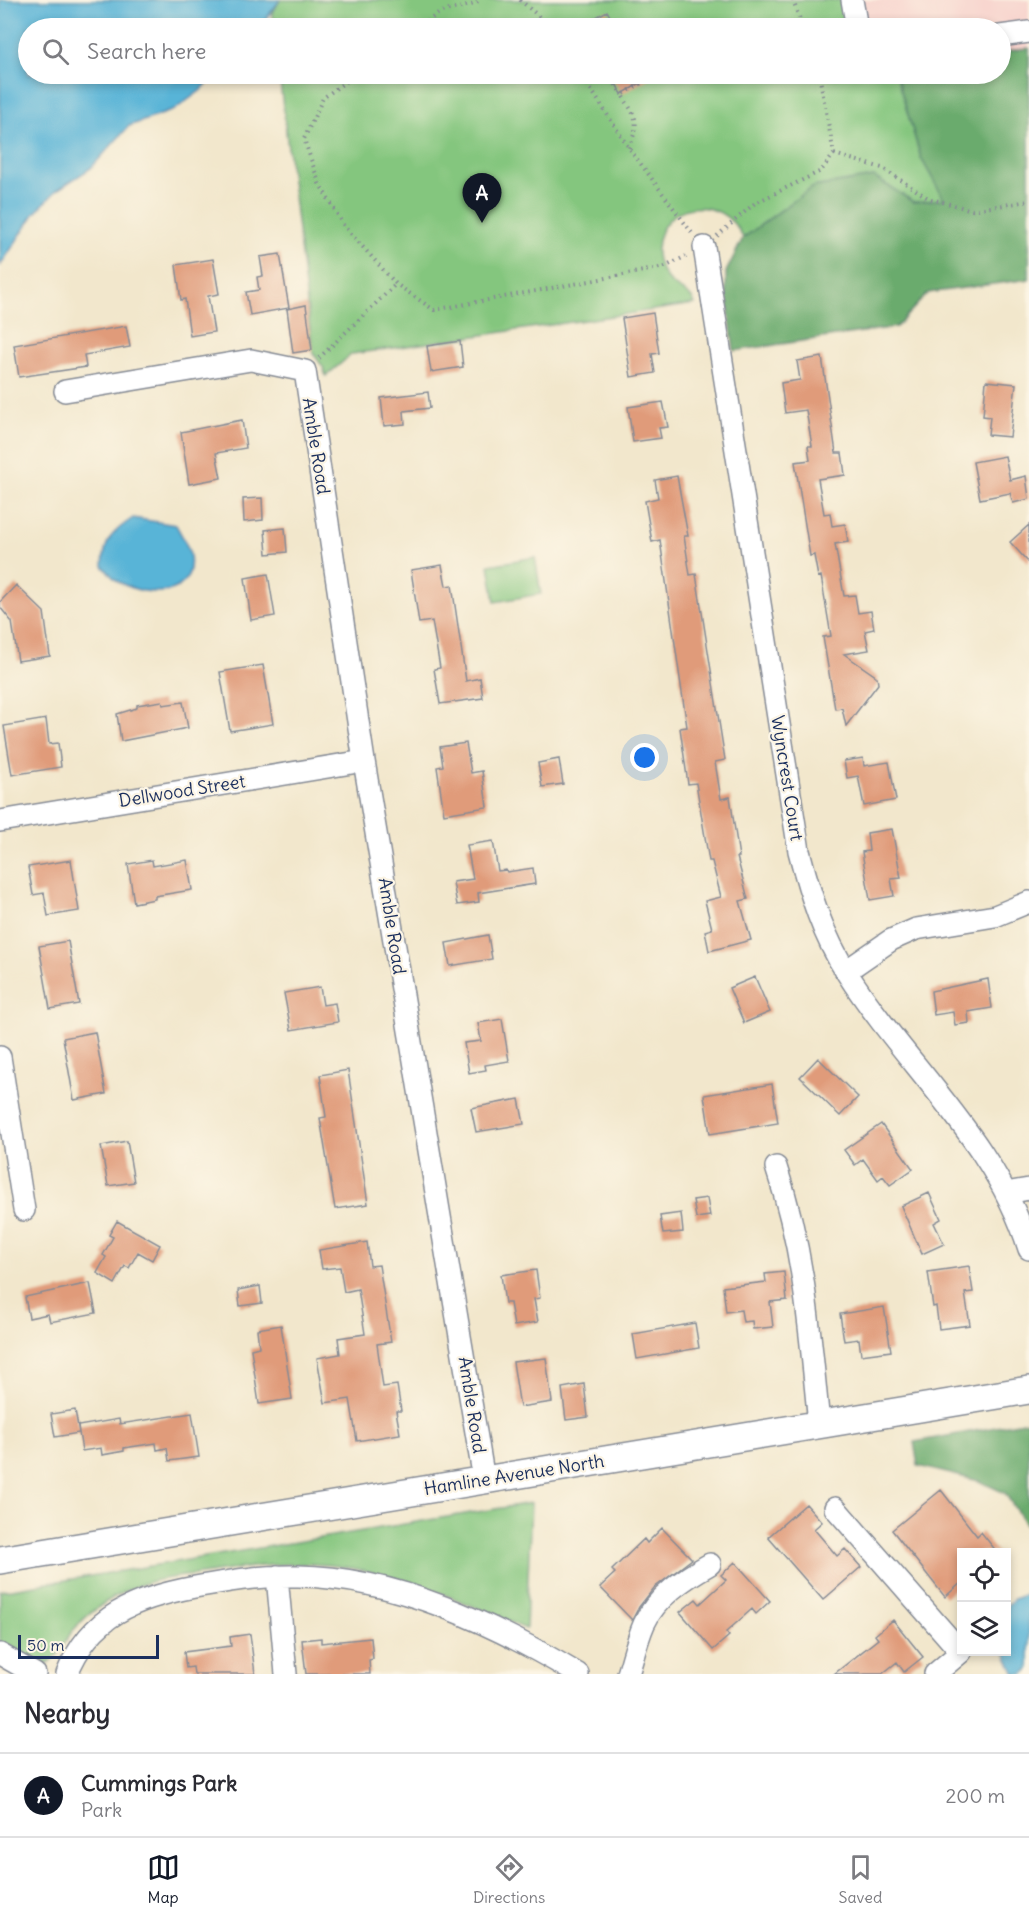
<!DOCTYPE html>
<style>
body{margin:0;font-family:Delius,sans-serif;background:#f7f7f7;color:#2b2b33}
.controls{position:absolute;right:18px;bottom:18px;display:grid;overflow:hidden;border-radius:0px;box-shadow:0 3px 9px #0003}
.controls button{width:54px;height:54px;display:grid;place-items:center;padding:0;border:0;border-bottom:2px solid #e1e1e2;background:#fff;color:#2b2b33;font:30px sans-serif}
.scale{position:absolute;left:18px;bottom:15px;width:141px;box-sizing:border-box;padding-left:6px;border:3px solid #1b2f5e;border-top:0;font-size:16px;line-height:21px;white-space:nowrap;color:#1b2f5e;-webkit-text-stroke:4px #fcf5e5;paint-order:stroke}
.you{position:absolute;left:645px;top:758px;width:21px;height:21px;margin:-15px;border:4px solid #fff;border-radius:50%;background:#1a73e8;box-shadow:0 0 0 9px #1a73e833}
.badge{display:grid;place-items:center;width:39px;height:39px;border-radius:50%;background:#111827;color:#fff;font-size:20px;font-weight:700}
.pin{position:absolute;translate:-50% -50px;filter:drop-shadow(0 2px 3px #0008)}
.pin::after{content:'';position:absolute;top:32px;width:21px;height:18px;background:inherit;clip-path:polygon(0 0,100% 0,50% 100%)}
.list{margin:0;padding:0;list-style:none}
h2{display:flex;justify-content:space-between;align-items:center;height:78px;margin:0;padding:0 24px;font-size:26px}
h2 small{font-size:20px;font-weight:400;color:#7c7c81}
.list li{display:grid;grid-template-columns:39px 1fr auto;gap:18px;align-items:center;box-sizing:border-box;height:84px;padding:0 24px;border-top:2px solid #e1e1e2}
.list b{display:block;font-size:22px;white-space:nowrap}
.list p{margin:0;font-size:20px;white-space:nowrap;color:#7c7c81}
.list em{font-size:20px;font-style:normal;color:#7c7c81}
.icon{flex:none;width:33px;height:33px;fill:none;stroke:currentColor;stroke-width:2;stroke-linecap:round;stroke-linejoin:round}
.map{position:relative;flex:none;width:1029px;height:1674px;overflow:hidden}
.search{position:absolute;background:#fff;box-shadow:0 3px 9px #0003;left:18px;right:18px;top:18px;height:66px;display:flex;align-items:center;gap:15px;box-sizing:border-box;padding:0 21px;border-radius:33px;color:#7c7c81;font-size:22px}
.sheet{height:162px;background:#fff}
nav{display:flex;justify-content:space-around;align-items:center;box-sizing:border-box;height:84px;border-top:2px solid #e1e1e2;background:#fff;font-size:16px;color:#7c7c81}
nav a{display:grid;justify-items:center;gap:3px}
nav .on{color:#111827}
.map>svg:first-child{display:block}
.built{fill:#f7d0cb}
.green{fill:#84c67e;stroke:#507a6e;stroke-width:1.5}
.forest{fill:#6bab6d;stroke:#436d66;stroke-width:1.5}
.water{fill:#59b4d7;stroke:#3a729a;stroke-width:1.5}
.building{fill:#e09b7a}
.lines{fill:none;stroke-linecap:round;stroke-linejoin:round}
.minor-casing{stroke:#868b95;stroke-width:24}
.major-casing{stroke:#868b95;stroke-width:30}
.path{stroke:#868b95;stroke-width:4;stroke-dasharray:1.5 4.5;stroke-linecap:butt}
.minor{stroke:#fff;stroke-width:21}
.major{stroke:#fff;stroke-width:27}
.labels{text-anchor:middle;stroke-width:4.5;stroke-linejoin:round;paint-order:stroke}
.street-label{font-size:18px;fill:#1b2f5e;stroke:#fcf5e5}
</style>
<div class="map">
<svg width="1029" height="1674" viewBox="0 0 1029 1674">
<rect width="100%" height="100%" fill="#fcf5e5"/>
<filter id="ink" filterUnits="userSpaceOnUse"><feTurbulence type="fractalNoise" baseFrequency=".0167" numOctaves="2"/><feDisplacementMap in="SourceGraphic" scale="12" xChannelSelector="R" yChannelSelector="G"/><feConvolveMatrix kernelMatrix="1 2 1 2 8 2 1 2 1" color-interpolation-filters="sRGB"/></filter>
<filter id="wash" filterUnits="userSpaceOnUse"><feTurbulence type="fractalNoise" baseFrequency=".008" numOctaves="4" result="noise"/><feDisplacementMap in="SourceGraphic" scale="24" xChannelSelector="R" yChannelSelector="G"/><feGaussianBlur stdDeviation="1.35" result="paint"/><feColorMatrix in="noise" values="0 0 0 0 0 0 0 0 0 0 0 0 0 0 0 0 0 1.4 0 .05"/><feComposite in="paint" operator="in"/></filter>
<g filter="url(#wash)">
<rect width="100%" height="100%" fill="#f2e7cc"/>
<path class="built" d="M843 0H1029V48L1001 52 1000 28H847Z"/>
<path class="green" d="M280 0H843L847 28H273L272 13Z
M279 74H896L921 158 945 200 914 202 873 177 813 187 743 238C722 191 659 201 657 249 656 262 664 278 675 286 683 292 691 293 695 304L352 354 326 376 323 367 313 353Z
M535 557 541 594 495 602 489 565Z
M531 1503 526 1629C468 1604 408 1576 345 1567 300 1560 254 1566 209 1573 189 1576 164 1577 146 1583 118 1592 89 1610 71 1633 62 1645 58 1663 41 1665 27 1665 12 1652 0 1646V1591Z"/>
<path class="forest" d="M1029 48V279L928 293 896 327 734 351 726 290V272L743 238 813 187 874 177 914 202 944 199 921 158 896 74H1000L1001 52Z
M1029 1421V1526L1026 1525 1005 1493 979 1481 918 1466 914 1442Z"/>
<path class="water" d="M0 0H280L259 28H28V74H217L200 91 174 110 129 126 91 168 57 190 34 214 0 266Z
M133 518 176 525C181 534 188 545 190 555 196 599 147 598 119 582 113 579 108 571 103 566 104 540 112 532 133 518Z
M1029 1593V1669L1024 1674H1015L1005 1652 1007 1605 1014 1599Z"/>
<g id="blocks">
<path class="building" d="M607 11 617 28H576Z
M610 74H656L622 94Z
M280 254 289 308 250 315 246 292 259 290 257 277 263 276 260 257Z
M213 259 219 294 208 296 214 332 190 336 185 299 181 300 176 265Z
M306 305 312 350 293 353 287 309Z
M653 313 659 353 652 354 655 373 631 377 622 318Z
M126 326 130 347 84 355 86 367 19 377 14 345Z
M460 341 463 367 431 372 427 346Z
M822 357 836 453H842L845 475 818 479 824 514 830 513 832 526 845 524 848 542 835 544 844 596 855 595 858 613 871 611 874 629 865 631 869 650 844 654 877 677 878 684 846 726 842 708 835 709 823 637 831 636 821 576 818 577 814 555 810 556 795 462 810 460 808 446H812L806 410 785 413 781 383 800 380 797 361Z
M986 381 1016 384 1010 437 988 435 990 417 983 416Z
M428 392 430 408 404 411 405 424 384 426 381 398Z
M663 402 668 427 659 428 661 438 633 442 628 407Z
M242 420 246 448 216 453 221 478 189 484 181 432Z
M1005 456 1010 480 1026 476 1029 499 1013 503 1010 493 980 499 973 462Z
M677 476 688 536H684L690 575 696 574 725 760 715 762 721 799 730 797 739 857H737L748 899 740 901 751 940 709 951 705 931 712 929 705 901 721 897 712 861H709L696 783 688 784 680 728 687 727 660 540 652 542 645 501 658 498 655 480Z
M262 498 263 520 244 522 243 499Z
M1029 525V563L1010 542Z
M285 528 287 552 267 554 265 530Z
M442 565 446 586 452 585 466 681 480 678 483 698 440 704 434 669 440 668 432 621 419 623 411 570Z
M268 574 275 616 251 620 245 578Z
M16 585 44 612 50 656 18 661 12 622 0 607V602Z
M263 665 273 724 230 731 220 672Z
M162 701 163 705 183 702 188 728 121 741 117 714 137 708V705Z
M46 719 49 744 58 743 61 767 12 775 4 726Z
M466 743 471 773 482 771 487 807 444 814 437 767 443 766 440 747Z
M863 758 864 766 889 762 896 800 864 806 858 776 847 778 844 761Z
M559 759 563 784 542 787 538 763Z
M892 829 901 878 891 879 894 896 870 900 862 852 869 851 867 833Z
M493 841 498 871 506 870 507 872 533 868 535 884 478 893 479 902 457 905 453 882 473 879 467 845Z
M71 860 79 911 48 916 44 893 33 895 28 867Z
M152 860 153 866 187 860 192 890 155 896V899L134 903 128 864Z
M488 935 492 959 450 966 446 943Z
M68 941 79 1004 50 1009 39 946Z
M755 977 770 1012 744 1023 729 988Z
M988 979 992 1008 968 1012 969 1023 955 1025 953 1012 934 1015 931 991Z
M320 987 323 1005 335 1003 338 1022 291 1030 284 993Z
M502 1019 509 1061 485 1065 486 1070 469 1073 464 1043 481 1041 478 1023Z
M95 1032 106 1094 74 1100 63 1038Z
M818 1058 858 1097 840 1116 800 1077Z
M348 1070 368 1204 335 1209 320 1118 326 1117 320 1075Z
M772 1084 778 1123 710 1134 704 1095Z
M519 1099 524 1124 476 1132 471 1108Z
M881 1124 913 1169 890 1185 883 1176 878 1180 863 1159 855 1165 844 1150Z
M127 1141 134 1182 108 1186 101 1146Z
M929 1193 941 1219 934 1223 944 1244 922 1254 901 1206Z
M707 1198 710 1216 696 1218 693 1200Z
M681 1213 683 1232 663 1234 660 1216Z
M117 1221 160 1245 152 1260 138 1252 129 1268 125 1266 115 1284 97 1273 106 1257 103 1255 113 1237 109 1235Z
M367 1242 370 1266 379 1265 391 1342 377 1344 383 1387 397 1385 401 1411H396L400 1434 357 1441 350 1399 325 1403 317 1358 340 1354 338 1338 365 1334 358 1289 344 1292 340 1267 322 1269 319 1250Z
M969 1266 973 1292 965 1293 970 1325 939 1329 936 1306 933 1307 928 1272Z
M536 1270 540 1298 534 1299 538 1322 514 1326 510 1303H505L501 1275Z
M784 1272 787 1300 770 1302 773 1327 753 1329 752 1321 743 1322 741 1310 726 1312 723 1287 766 1282 765 1274Z
M90 1283 96 1313 50 1322 48 1314 29 1318 25 1297Z
M260 1286 262 1303 240 1306 238 1290Z
M884 1307 891 1351 861 1355 859 1339 844 1341 840 1314Z
M695 1323 699 1348 637 1359 633 1334Z
M281 1325 292 1399 259 1404 251 1349 259 1347 257 1329Z
M546 1358 552 1402 520 1407 513 1362Z
M584 1384 588 1417 566 1420 562 1388Z
M75 1410 79 1433 55 1437 51 1414Z
M192 1413 199 1457 169 1461 167 1448 157 1450 156 1443 124 1448V1451L102 1455 101 1448 82 1451 78 1426 119 1419 120 1424Z
M941 1490 977 1536 981 1532 997 1552H962V1582L945 1597 892 1530Z
M806 1504 822 1522 814 1529 837 1556 845 1549 861 1567 823 1600 768 1537Z
M662 1528 692 1559 654 1588 639 1607 632 1620 600 1587 615 1573 612 1570 644 1539 647 1543Z
M735 1562 770 1601 756 1614 752 1609 726 1632 729 1636 713 1650 680 1612 696 1599 700 1604 726 1580 721 1575Z
M893 1620 923 1657 904 1672 897 1662 882 1674H834L878 1639 875 1635Z
M250 1634 255 1674H194L193 1667 186 1668 184 1652 231 1646 230 1637Z
M321 1638V1643L371 1638 373 1659 369 1660 370 1674H306L302 1640Z"/>
</g>
</g>
<g filter="url(#ink)">
<use href="#blocks" fill-opacity="0" stroke="#868b95" stroke-width="1.5"/>
<g class="lines">
<g class="minor-casing">
<path id="minor" d="M852 0 857 28
M1000 36 1029 32
M704 247 799 851C810 894 823 936 847 973 906 1066 996 1141 1029 1249
M65 391 251 360 305 371 364 761 484 1480
M0 821 364 761
M846 971 891 940 916 929 995 916 1029 902
M0 1057 24 1210
M776 1167C805 1253 810 1335 819 1424
M1006 1193 1029 1189
M835 1508 961 1652 935 1674
M277 1576 286 1674
M0 1654 35 1674
M67 1674C90 1615 136 1598 195 1587 229 1581 263 1575 298 1576 396 1577 496 1625 578 1674
M628 1674C633 1658 637 1640 644 1624 656 1597 685 1578 710 1564"/>
</g>
<g class="major-casing">
<path id="major" d="M0 1560 1029 1390"/>
</g>
<path class="path" d="M520 0 552 28
M793 0 803 28
M580 25 582 28
M417 28 441 12 475 4 479 0
M812 28 839 23
M356 74 323 98 304 139 319 183 344 226 396 284 434 310 665 267 686 256
M581 74 629 148 692 233
M609 74 622 95
M629 148C640 121 637 119 622 95L655 75 667 74
M834 154 882 168 928 198 972 210 1029 201
M717 236 755 203 821 171 834 154 819 74
M319 358 396 284"/>
<use href="#minor" class="minor"/>
<use href="#major" class="major"/>
</g>
</g>
<g class="labels">
<g class="street-label">
<text transform="translate(316 446) rotate(81)" y="6">Amble Road</text>
<text transform="translate(787 778) rotate(81)" y="6">Wyncrest Court</text>
<text transform="translate(182 791) rotate(-9)" y="6">Dellwood Street</text>
<text transform="translate(392 926) rotate(81)" y="6">Amble Road</text>
<text transform="translate(472 1405) rotate(81)" y="6">Amble Road</text>
<text transform="translate(514 1475) rotate(-9)" y="6">Hamline Avenue North</text>
</g>
</g>
</svg>
<div class="controls">
<button><svg class="icon" aria-label="locate" viewBox="0 0 24 24"><circle cx="12" cy="12" r="6"/><path d="M12 2v4M12 18v4M2 12h4M18 12h4"/></svg></button>
<button><svg class="icon" aria-label="layers" viewBox="0 0 24 24"><path d="M12 4l9 5-9 5-9-5zM3 14l9 5 9-5"/></svg></button>
</div>
<div class="scale">50 m</div>
<div class="you"></div>
<div class="pin badge" style="left:482px;top:223px">A</div>
<div class="search"><svg class="icon" aria-label="search" viewBox="0 0 24 24"><circle cx="10" cy="10" r="6"/><path d="M15 15l6 6"/></svg>Search here</div>
</div>
<section class="sheet">
<h2>Nearby<small></small></h2>
<ul class="list">
<li><span class="badge">A</span><div><b>Cummings Park</b><p>Park</p></div><em>200 m</em></li>
</ul>
</section>
<nav>
<a class="on"><svg class="icon" aria-label="map" viewBox="0 0 24 24"><path d="M3 6l6-2 6 2 6-2v14l-6 2-6-2-6 2zM9 4v14M15 6v14"/></svg>Map</a>
<a><svg class="icon" aria-label="directions" viewBox="0 0 24 24"><path d="M12 3l9 9-9 9-9-9zM9 14v-3h6M13 9l2 2-2 2"/></svg>Directions</a>
<a><svg class="icon" aria-label="saved" viewBox="0 0 24 24"><path d="M7 4h10v16l-5-4-5 4z"/></svg>Saved</a>
</nav>
